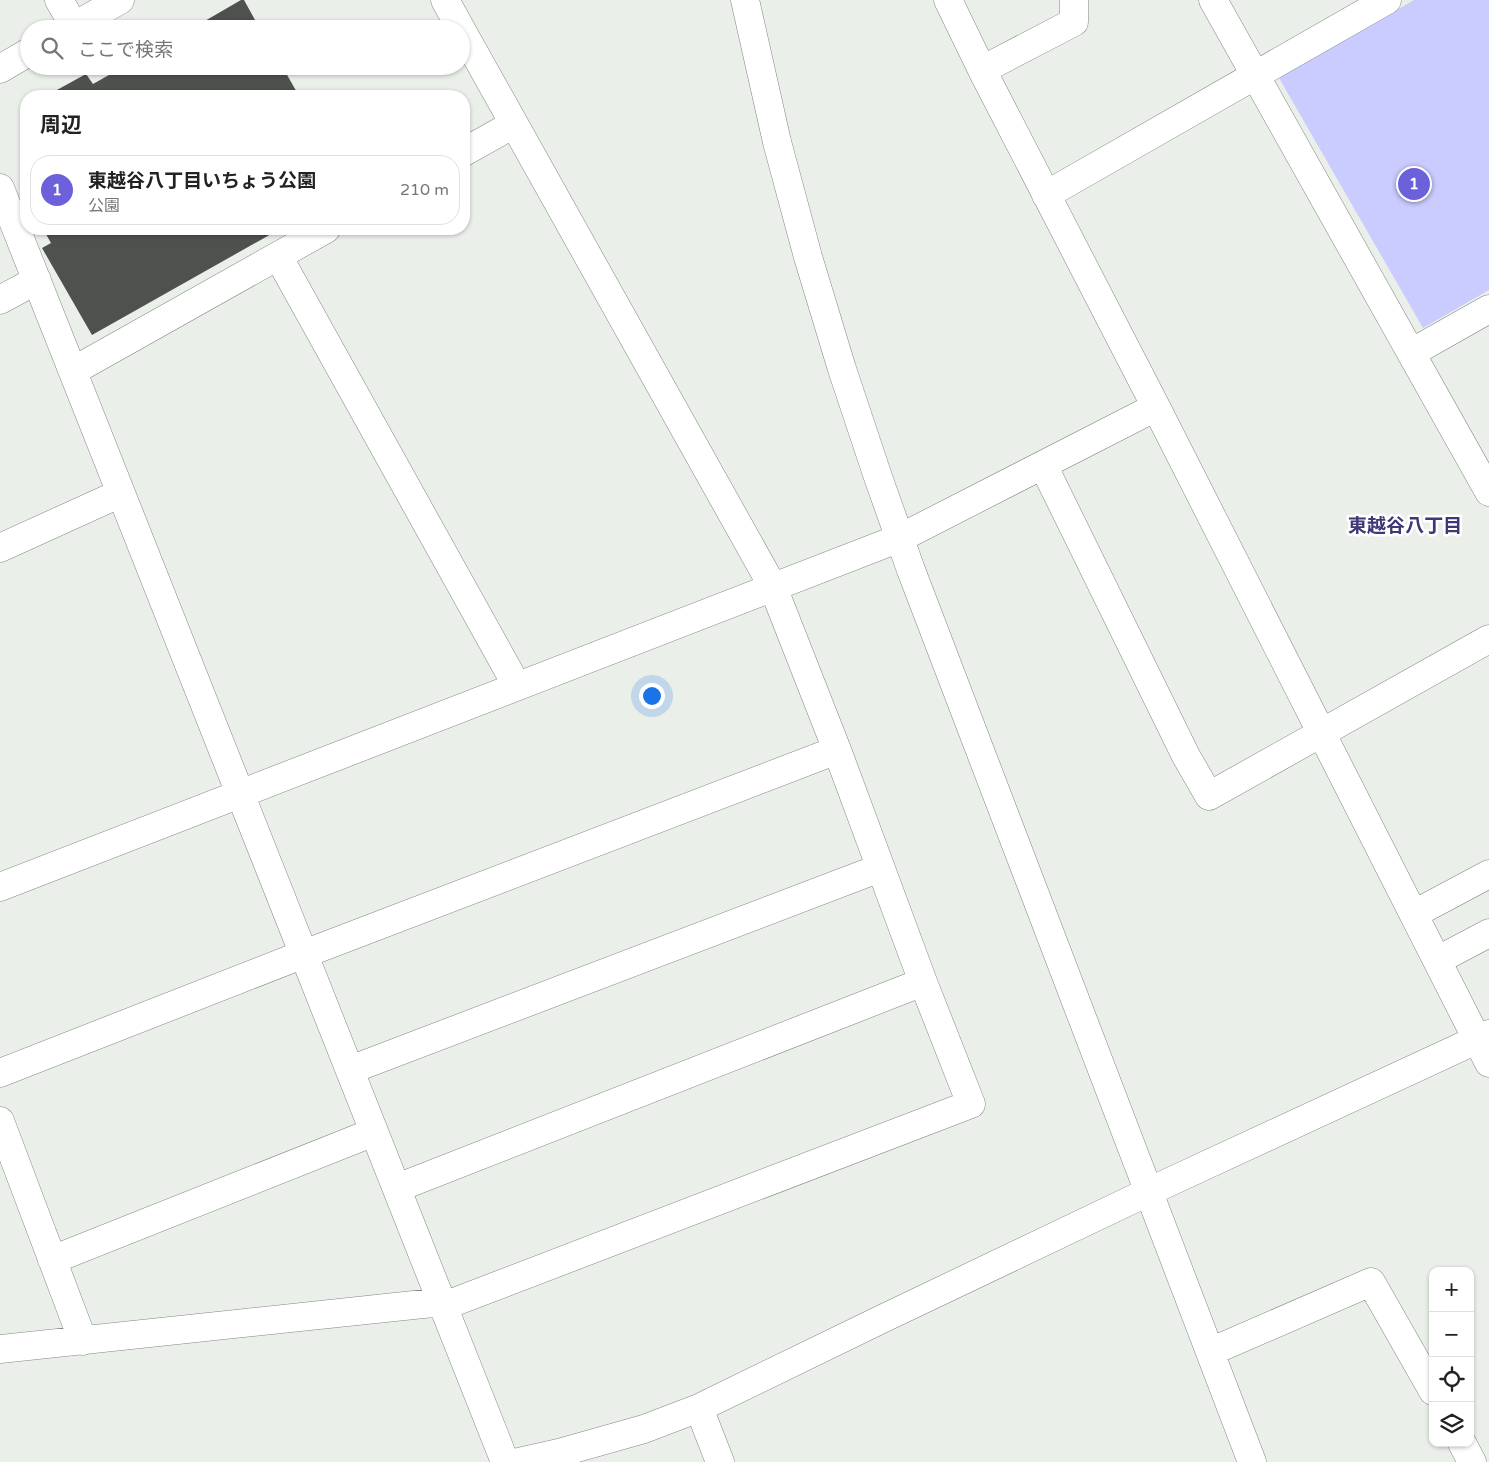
<!DOCTYPE html>
<html lang="ja">
<meta charset="utf-8">
<style>
body{margin:0;font-family:"Varela Round","Noto Sans JP",sans-serif;background:#f2f2f2;color:#222}
.controls{position:absolute;right:15px;bottom:15px;display:grid;overflow:hidden;border-radius:10px;box-shadow:0 1px 4px #0004}
.controls button{width:45px;height:45px;display:grid;place-items:center;padding:0;border:0;border-bottom:1px solid #e0e0e0;background:#fff;color:#222;font:25px sans-serif}
.you{position:absolute;left:651px;top:695px;width:18px;height:18px;margin:-12px;border:4px solid #fff;border-radius:50%;background:#1a73e8;box-shadow:0 0 0 8px #1a73e833}
.badge{display:grid;place-items:center;width:32px;height:32px;border-radius:50%;background:#6d61db;color:#fff;font-size:16px;font-weight:700}
.pin{position:absolute;translate:-50% -50%;border:2px solid #fff;box-shadow:0 1px 5px #0006}
.list{margin:0;padding:0;list-style:none}
h2{display:flex;justify-content:space-between;align-items:center;height:65px;margin:0;padding:0 20px;font-size:21px}
h2 small{font-size:16px;font-weight:400;color:#767676}
.list li{display:grid;grid-template-columns:32px 1fr auto;gap:15px;align-items:center;box-sizing:border-box;height:70px;margin:0 10px 10px;padding:0 10px;border:1px solid #e0e0e0;border-radius:20px}
.list b{display:block;font-size:19px;white-space:nowrap}
.list p{margin:0;font-size:16px;white-space:nowrap;color:#767676}
.list em{font-size:16px;font-style:normal;color:#767676}
.icon{flex:none;width:28px;height:28px;fill:none;stroke:currentColor;stroke-width:2;stroke-linecap:round;stroke-linejoin:round}
.map{position:relative;flex:none;width:1489px;height:1462px;overflow:hidden}
.search{position:absolute;background:#fff;box-shadow:0 1px 4px #0004;left:20px;top:20px;width:450px;height:55px;display:flex;align-items:center;gap:12px;box-sizing:border-box;padding:0 18px;border-radius:28px;color:#767676;font-size:19px}
.panel{position:absolute;background:#fff;box-shadow:0 1px 4px #0004;left:20px;top:90px;width:450px;height:145px;border-radius:20px}
.map>svg:first-child{display:block}
.green{fill:#cacbfe}
.building{fill:#4e514d}
.lines{fill:none;stroke-linecap:round;stroke-linejoin:round}
.minor-casing{stroke:#838783;stroke-width:29}
.minor{stroke:#fff;stroke-width:28}
.labels{text-anchor:middle;stroke-width:5;stroke-linejoin:round;paint-order:stroke}
.neighbourhood-label{font-size:19px;font-weight:bold;fill:#3d3976;stroke:#fff}
</style>
<div class="map">
<svg width="1489" height="1462" viewBox="0 0 1489 1462">
<rect width="100%" height="100%" fill="#ebefea"/>
<path class="green" d="M1414 0H1489V290L1423 328 1279 78Z"/>
<path class="building" d="M241 0H244L260 29H191Z
M125 66H282L299 96H46L86 74 93 84Z
M43 229H280L92 335 42 248 51 243Z"/>
<g class="lines">
<g class="minor-casing">
<path id="minor" d="M59 0 74 26
M445 0 461 29
M745 0 777 142 808 257 842 369 878 477 911 570 1252 1462
M948 0 982 70 1156 407 1489 1063
M1213 0 1489 492
M69 29 120 0
M0 69 29 52
M982 70 1074 22V0
M464 152 514 124
M0 188 505 1462
M1046 195 1387 0
M278 256 517 686
M0 300 37 280
M1411 353 1489 309
M73 371 326 229
M1043 465 1186 756 1209 796 1489 639
M0 548 121 493
M0 887 900 538 1156 407
M1414 914 1489 874
M1438 960 1489 933
M350 1070 880 868
M0 1073 304 954 837 750
M0 1121 83 1341
M397 1188 923 982
M52 1260 374 1132
M444 1306 971 1104 923 982 837 750 773 587 461 29
M0 1349 442 1302
M1210 1352 1371 1282 1433 1391
M699 1408 720 1462
M1462 1443 1472 1462
M519 1462 559 1453 644 1429 699 1408 882 1319 1148 1192 1489 1034"/>
</g>
<use href="#minor" class="minor"/>
</g>
<g class="labels">
<g class="neighbourhood-label">
<text x="1405" y="532">東越谷八丁目</text>
</g>
</g>
</svg>
<div class="controls">
<button>+</button>
<button>−</button>
<button><svg class="icon" aria-label="locate" viewBox="0 0 24 24"><circle cx="12" cy="12" r="6"/><path d="M12 2v4M12 18v4M2 12h4M18 12h4"/></svg></button>
<button><svg class="icon" aria-label="layers" viewBox="0 0 24 24"><path d="M12 4l9 5-9 5-9-5zM3 14l9 5 9-5"/></svg></button>
</div>
<div class="you"></div>
<div class="pin badge" style="left:1414px;top:184px">1</div>
<div class="search"><svg class="icon" aria-label="search" viewBox="0 0 24 24"><circle cx="10" cy="10" r="6"/><path d="M15 15l6 6"/></svg>ここで検索</div>
<section class="panel">
<h2>周辺<small></small></h2>
<ul class="list">
<li><span class="badge">1</span><div><b>東越谷八丁目いちょう公園</b><p>公園</p></div><em>210 m</em></li>
</ul>
</section>
</div>
